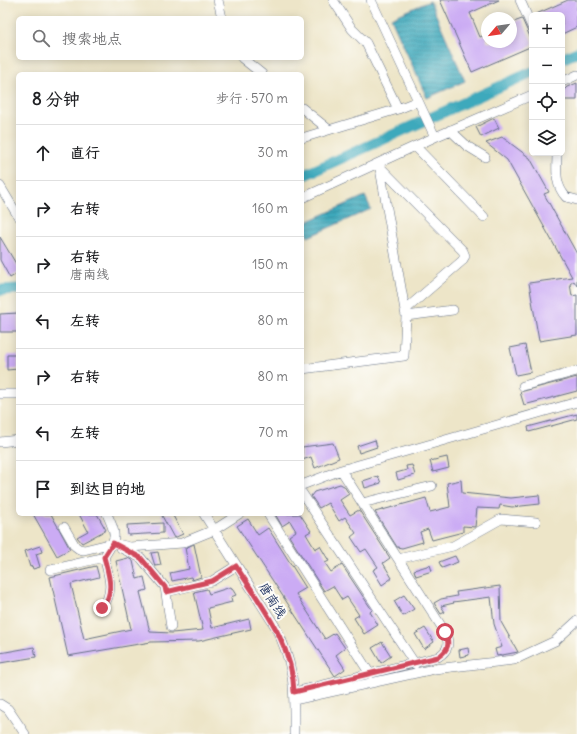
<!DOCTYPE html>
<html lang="zh">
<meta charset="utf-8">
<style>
body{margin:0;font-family:Delius,"LXGW WenKai TC",sans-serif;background:#f2f2f2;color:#202124}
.controls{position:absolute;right:12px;top:12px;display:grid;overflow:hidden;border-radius:6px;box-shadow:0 2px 10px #0003}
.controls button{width:36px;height:36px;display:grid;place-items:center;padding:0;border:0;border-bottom:1px solid #e0e0e0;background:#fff;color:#202124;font:20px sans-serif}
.compass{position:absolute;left:481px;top:12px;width:36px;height:36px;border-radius:50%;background:#fff;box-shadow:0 2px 10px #0003;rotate:241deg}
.stop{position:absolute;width:12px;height:12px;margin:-9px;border:3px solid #d1495b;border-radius:50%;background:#fff}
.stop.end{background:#d1495b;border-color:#fff;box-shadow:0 1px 4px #0008}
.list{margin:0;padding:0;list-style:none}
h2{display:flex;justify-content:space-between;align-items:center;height:52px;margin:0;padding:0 16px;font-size:17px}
h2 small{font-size:13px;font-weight:400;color:#757577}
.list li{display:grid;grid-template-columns:26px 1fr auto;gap:12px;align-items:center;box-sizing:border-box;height:56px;padding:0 16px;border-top:1px solid #e0e0e0}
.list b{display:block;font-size:15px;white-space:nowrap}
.list p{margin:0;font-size:13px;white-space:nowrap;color:#757577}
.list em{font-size:13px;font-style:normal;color:#757577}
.icon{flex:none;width:22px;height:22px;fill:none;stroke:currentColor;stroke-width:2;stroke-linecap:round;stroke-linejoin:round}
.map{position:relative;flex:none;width:577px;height:734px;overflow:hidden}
.search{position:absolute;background:#fff;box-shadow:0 2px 10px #0003;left:16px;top:16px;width:288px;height:44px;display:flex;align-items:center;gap:10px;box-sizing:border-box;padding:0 14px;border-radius:6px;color:#757577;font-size:15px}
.panel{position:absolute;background:#fff;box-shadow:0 2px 10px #0003;left:16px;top:72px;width:288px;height:444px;border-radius:6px}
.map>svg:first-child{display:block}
.water{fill:url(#water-rules);stroke:#2c6c8d}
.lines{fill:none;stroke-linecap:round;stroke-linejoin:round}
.river{stroke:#3ca9bc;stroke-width:11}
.building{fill:#cbabf4}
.minor-casing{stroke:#646f83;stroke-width:10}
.minor{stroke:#fff;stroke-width:9}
.route{stroke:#d1495b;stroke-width:5}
.labels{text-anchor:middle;stroke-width:4;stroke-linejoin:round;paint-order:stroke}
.street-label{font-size:13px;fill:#1b2f5e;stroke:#fdfcf7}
</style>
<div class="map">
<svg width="577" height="734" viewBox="0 0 577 734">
<defs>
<pattern id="water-rules" width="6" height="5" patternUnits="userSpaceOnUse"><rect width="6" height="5" fill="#3ca9bc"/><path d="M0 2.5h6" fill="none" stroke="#328a9c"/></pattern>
</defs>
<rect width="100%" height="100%" fill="#fdfcf7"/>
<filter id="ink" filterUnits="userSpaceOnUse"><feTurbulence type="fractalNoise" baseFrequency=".025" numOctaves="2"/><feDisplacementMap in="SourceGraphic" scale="8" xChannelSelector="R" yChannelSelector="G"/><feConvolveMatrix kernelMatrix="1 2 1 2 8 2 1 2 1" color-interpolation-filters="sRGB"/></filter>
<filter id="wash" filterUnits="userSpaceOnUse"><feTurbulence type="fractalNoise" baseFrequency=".012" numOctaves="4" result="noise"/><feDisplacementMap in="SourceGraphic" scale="16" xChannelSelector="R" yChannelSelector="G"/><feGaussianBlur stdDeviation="0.9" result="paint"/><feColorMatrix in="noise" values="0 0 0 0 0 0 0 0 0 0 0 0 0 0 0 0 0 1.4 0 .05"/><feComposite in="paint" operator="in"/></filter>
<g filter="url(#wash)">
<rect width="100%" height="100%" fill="#ede5c8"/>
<path class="water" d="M430 1 465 81 427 98 391 18Z
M365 196 371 209 308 237 302 224Z"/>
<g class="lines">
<path class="river" d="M562 59 577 52
M302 176 532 72
M0 290 18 289"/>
</g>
<g id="blocks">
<path class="building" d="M440 0H499L470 13 480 37 487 34V42H511V23L522 19 532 41V46L472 72Z
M568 0H577V27L562 34V15H534Z
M577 83V100H562V92L567 87Z
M494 118 499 128 481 137 476 127Z
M502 137 530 158 549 192 544 194 577 254V286L574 281 570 284 572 296 577 295V335L539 341 529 283 572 277 507 160 486 143Z
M0 237 18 267V273L10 278 0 260Z
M18 313V332H0V314Z
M525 345 531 372 516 375 510 348Z
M7 355H18V369L7 370Z
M577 377V391L524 405 520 392Z
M577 414V419L529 432 528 427Z
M375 440 377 447 359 453 357 446Z
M333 443 339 458 315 468 311 457 302 460V447Z
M447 457 449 468 433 472 430 461Z
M412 465 415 475 398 480 396 473 407 470 406 466Z
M378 476 381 483 365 488 363 481Z
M461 480 462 493 511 498 539 495 540 504 512 507 500 505 499 509 477 508 475 527 463 526V532L432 540 428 529 420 532 423 542 402 548 397 547 375 512 426 498 430 512 450 507 447 483Z
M340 484 344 486 349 494 340 500 350 515 359 510 390 558 383 563 392 578 382 585 373 570 378 567 366 549 361 552 351 537 356 533 345 517 339 521 328 503 319 508 311 496 314 492Z
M33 514H51L70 549 57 556Z
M79 514H97L106 530 82 543 77 537 88 531Z
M161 514H172L183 534 174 538Z
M275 514H300L311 531 306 534 315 549 320 546 329 561 325 563 331 572 342 565 372 610 370 612 378 625 364 634 354 618 359 615 347 597 342 600 333 586 324 591 289 536 296 531 290 521 282 526Z
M248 519 258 535 268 528 306 588 296 594 325 639 335 633 345 648 336 655 345 669 335 676 237 526Z
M163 523V533L128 535 127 525Z
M194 544 201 577 192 580 191 577 172 581 170 573 189 569 185 548Z
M40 546 42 552 36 554 40 567 33 569 32 566 30 567 25 551Z
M158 552 161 565 155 566 151 553Z
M455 556 458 562 442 568 439 562Z
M128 558 133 561 137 579 144 577 147 590 140 592 150 632 172 633 203 630 194 592 207 589 209 594 231 587 236 595 231 597 232 602 208 608 212 628 249 619 251 629 199 641 151 642 68 656 50 577 96 566 99 577 71 584 84 639 131 629 116 561Z
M430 565 432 571 416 576 414 570Z
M500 586 501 622 518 652 497 656 495 649 502 647 494 624 491 597 453 602 454 603 441 606 445 612 441 614 434 603 441 599 457 596 456 592Z
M404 595 414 609 403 616 394 601Z
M425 628 434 642 424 649 415 634Z
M382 642 391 656 381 663 372 648Z
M34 647 36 657 0 663V653Z
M468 648 469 655 460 657 459 650Z"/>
</g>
</g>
<g filter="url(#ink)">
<use href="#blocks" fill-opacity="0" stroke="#646f83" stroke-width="1"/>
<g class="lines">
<g class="minor-casing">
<path id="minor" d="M218 0 222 18
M333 0 352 29 366 43 398 109
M371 0 435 137
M520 0 532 27
M242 58 262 74
M562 82 577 75
M302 108 328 129
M450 130 467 146 485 157
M302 138 398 109 418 101
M415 146 484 217
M557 153C557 169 554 184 566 197L577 200
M380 167 463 251 465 256 462 261 405 310
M0 186 18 216
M302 198 435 137 532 95
M406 316 453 310
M302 369 404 356 406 316 379 163
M523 386 577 371
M0 394H18
M0 442 18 440
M302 485 341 470 577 402
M302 493 415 664
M362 503 432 486
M204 514 275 626C296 667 294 690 294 734
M268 514 370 674
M64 527 75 546 79 549 84 550 113 543 130 547 182 543 214 530 239 514
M121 548 141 558 165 587 171 627
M398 559 453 546 501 519 536 522
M50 570 104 557
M166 592 212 581 236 566
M102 608C115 592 109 576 104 557 117 537 117 536 107 514
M294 692 438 657C449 650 450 643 445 632L341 470
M294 700 434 669 514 660 555 641 577 621
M0 704 8 709 25 734"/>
</g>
<use href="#minor" class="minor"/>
</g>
</g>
<g class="lines" filter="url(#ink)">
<path class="route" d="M102 608C115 592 109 576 104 557L113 543 141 558 165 587 166 592 212 581 236 566C261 605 293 644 294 692L438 657C449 650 450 643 445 632"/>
</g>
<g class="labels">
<g class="street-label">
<text transform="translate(273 600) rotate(58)" y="5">唐南线</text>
</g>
</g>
</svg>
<div class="controls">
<button>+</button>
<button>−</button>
<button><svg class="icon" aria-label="locate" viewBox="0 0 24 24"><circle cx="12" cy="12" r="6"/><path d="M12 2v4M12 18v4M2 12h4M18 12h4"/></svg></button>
<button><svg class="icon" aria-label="layers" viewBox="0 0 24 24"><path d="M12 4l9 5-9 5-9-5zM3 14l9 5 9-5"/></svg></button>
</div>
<svg class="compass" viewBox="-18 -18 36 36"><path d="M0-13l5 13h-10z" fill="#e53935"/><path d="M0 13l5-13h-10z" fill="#757577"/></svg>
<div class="stop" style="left:445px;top:632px"></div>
<div class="stop end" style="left:102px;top:608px"></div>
<div class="search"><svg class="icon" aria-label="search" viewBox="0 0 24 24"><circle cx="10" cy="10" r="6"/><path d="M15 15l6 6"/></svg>搜索地点</div>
<section class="panel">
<h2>8 分钟<small>步行 · 570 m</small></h2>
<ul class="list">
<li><svg class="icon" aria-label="ahead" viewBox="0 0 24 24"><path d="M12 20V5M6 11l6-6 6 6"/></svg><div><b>直行</b></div><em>30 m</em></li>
<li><svg class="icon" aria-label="right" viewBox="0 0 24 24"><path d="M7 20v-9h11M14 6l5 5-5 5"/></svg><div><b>右转</b></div><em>160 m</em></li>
<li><svg class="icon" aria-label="right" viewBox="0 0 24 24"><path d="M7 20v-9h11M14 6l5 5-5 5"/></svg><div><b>右转</b><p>唐南线</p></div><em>150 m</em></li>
<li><svg class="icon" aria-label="left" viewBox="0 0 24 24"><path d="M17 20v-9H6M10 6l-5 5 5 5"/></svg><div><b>左转</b></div><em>80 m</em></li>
<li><svg class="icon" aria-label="right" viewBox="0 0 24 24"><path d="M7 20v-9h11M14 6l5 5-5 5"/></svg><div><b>右转</b></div><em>80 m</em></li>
<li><svg class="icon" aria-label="left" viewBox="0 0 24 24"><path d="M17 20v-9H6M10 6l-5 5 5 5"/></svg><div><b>左转</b></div><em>70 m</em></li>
<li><svg class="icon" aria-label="arrive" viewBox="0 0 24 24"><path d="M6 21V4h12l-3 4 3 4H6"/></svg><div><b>到达目的地</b></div></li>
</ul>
</section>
</div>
